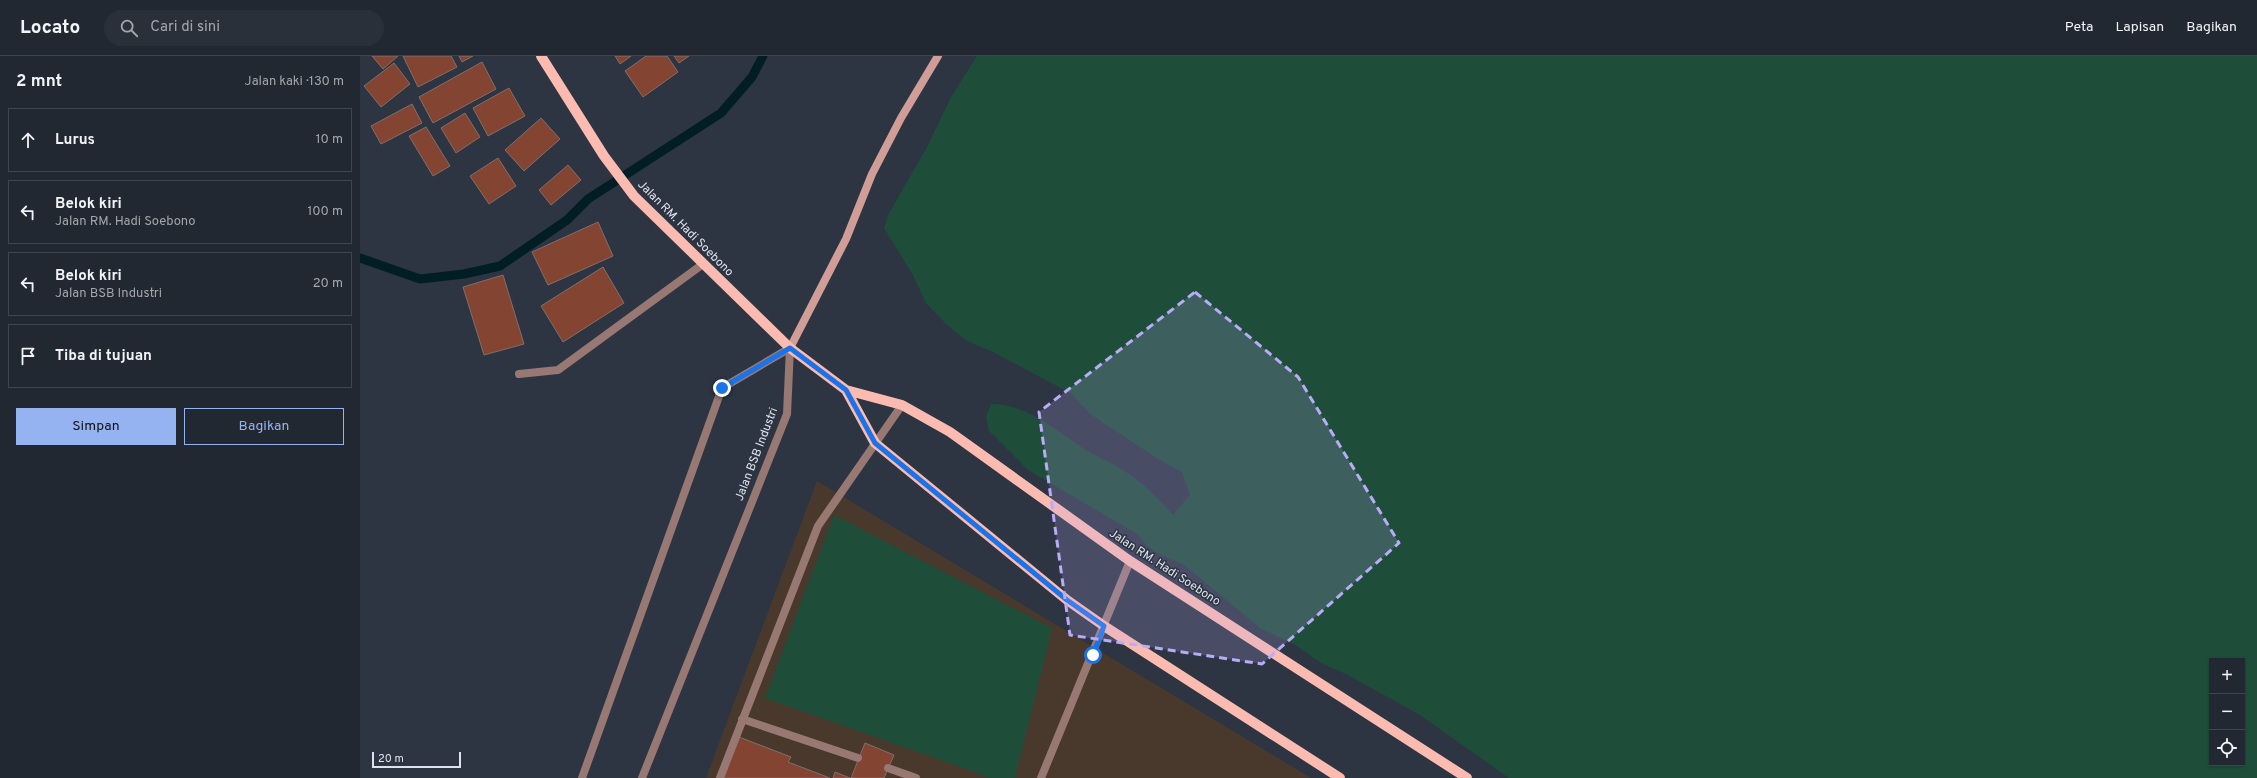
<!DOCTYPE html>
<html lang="id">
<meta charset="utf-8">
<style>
body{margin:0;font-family:Overpass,sans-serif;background:#2a303a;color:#f1f3f6}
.controls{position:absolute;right:12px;bottom:12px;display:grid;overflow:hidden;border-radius:0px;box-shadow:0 1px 3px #0004}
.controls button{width:36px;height:36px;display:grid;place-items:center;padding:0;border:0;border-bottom:1px solid #3f444d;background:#222832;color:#f1f3f6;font:20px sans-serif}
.scale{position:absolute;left:12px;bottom:10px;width:89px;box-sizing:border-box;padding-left:4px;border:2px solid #dde2eb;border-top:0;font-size:11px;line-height:14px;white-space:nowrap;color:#dde2eb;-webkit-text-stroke:3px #2d3542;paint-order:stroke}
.stop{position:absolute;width:12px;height:12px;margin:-9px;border:3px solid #1a73e8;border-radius:50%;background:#fff}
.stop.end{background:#1a73e8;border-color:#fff;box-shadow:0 1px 4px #0008}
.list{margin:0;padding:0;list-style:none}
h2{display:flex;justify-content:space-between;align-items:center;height:52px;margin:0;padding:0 16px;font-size:17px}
h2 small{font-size:13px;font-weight:400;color:#a2a6ac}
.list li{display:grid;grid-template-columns:26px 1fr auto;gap:12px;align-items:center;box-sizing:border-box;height:64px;margin:0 8px 8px;padding:0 8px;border:1px solid #3f444d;border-radius:0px}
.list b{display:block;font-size:15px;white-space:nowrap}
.list p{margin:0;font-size:13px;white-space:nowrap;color:#a2a6ac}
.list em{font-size:13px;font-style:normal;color:#a2a6ac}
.actions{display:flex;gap:8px;padding:12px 16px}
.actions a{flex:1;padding:9px 0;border:1px solid #95b2f1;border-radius:0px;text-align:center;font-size:14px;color:#95b2f1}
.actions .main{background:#95b2f1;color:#111}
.icon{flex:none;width:22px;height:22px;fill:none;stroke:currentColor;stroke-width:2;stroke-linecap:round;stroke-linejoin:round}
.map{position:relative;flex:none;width:1897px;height:722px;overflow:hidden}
header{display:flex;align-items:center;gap:24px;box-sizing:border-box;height:56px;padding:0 20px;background:#222832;border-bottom:1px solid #3f444d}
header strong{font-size:19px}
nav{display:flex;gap:22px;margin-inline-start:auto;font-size:14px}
.search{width:280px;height:36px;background:#2a303a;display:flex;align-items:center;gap:10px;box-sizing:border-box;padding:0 14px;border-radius:22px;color:#a2a6ac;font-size:15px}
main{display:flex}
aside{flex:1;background:#222832}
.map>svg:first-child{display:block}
.industrial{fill:#48392c}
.green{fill:#1e4e39;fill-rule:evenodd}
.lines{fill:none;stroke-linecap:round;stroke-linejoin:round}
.stream{stroke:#021e25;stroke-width:9}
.building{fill:#834532;stroke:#826e69}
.service{stroke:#987873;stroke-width:8}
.minor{stroke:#987873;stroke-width:8}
.tertiary{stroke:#987873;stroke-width:8}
.secondary{stroke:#d09e96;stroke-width:8}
.primary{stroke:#fcbbb1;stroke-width:10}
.route{stroke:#1a73e8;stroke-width:5}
.marked{fill:#b8abf7;fill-opacity:0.2;stroke:#b8abf7;stroke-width:3;stroke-dasharray:8 5;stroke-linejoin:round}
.labels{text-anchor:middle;stroke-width:3;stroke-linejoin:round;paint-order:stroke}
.street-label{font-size:12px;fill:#dde2eb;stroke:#2d3542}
</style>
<header>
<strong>Locato</strong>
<div class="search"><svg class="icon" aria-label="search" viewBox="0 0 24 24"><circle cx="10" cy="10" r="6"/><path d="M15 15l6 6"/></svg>Cari di sini</div>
<nav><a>Peta</a><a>Lapisan</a><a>Bagikan</a></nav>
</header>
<main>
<aside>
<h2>2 mnt<small>Jalan kaki · 130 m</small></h2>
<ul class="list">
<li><svg class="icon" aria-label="ahead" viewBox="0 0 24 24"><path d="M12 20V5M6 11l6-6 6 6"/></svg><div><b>Lurus</b></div><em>10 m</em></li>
<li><svg class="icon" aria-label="left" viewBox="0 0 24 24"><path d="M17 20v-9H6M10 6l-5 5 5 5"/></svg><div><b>Belok kiri</b><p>Jalan RM. Hadi Soebono</p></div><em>100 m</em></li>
<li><svg class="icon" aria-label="left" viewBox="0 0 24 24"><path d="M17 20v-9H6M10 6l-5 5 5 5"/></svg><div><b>Belok kiri</b><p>Jalan BSB Industri</p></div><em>20 m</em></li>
<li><svg class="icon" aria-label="arrive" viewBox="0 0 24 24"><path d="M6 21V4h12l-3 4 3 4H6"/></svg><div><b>Tiba di tujuan</b></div></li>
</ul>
<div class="actions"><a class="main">Simpan</a><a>Bagikan</a></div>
</aside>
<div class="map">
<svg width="1897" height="722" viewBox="0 0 1897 722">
<rect width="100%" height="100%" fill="#2d3542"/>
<path class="industrial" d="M457 425 951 722H346Z"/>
<path class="green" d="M617 0H1897V722H1149L1060 659 986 618 961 607 937 590 900 572 824 509 797 497 787 490 777 478 668 414 629 375 626 361 631 348C667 348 694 373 723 392 739 402 758 409 773 421 789 432 800 445 813 459L830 439 822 416 798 403 730 358 712 338 633 296 607 285 585 267 566 247 553 219 524 172 528 159 566 93 591 41ZM1852 605H1882V707H1852Z
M474 459 692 572 655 722H631L405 642Z"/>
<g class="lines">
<path class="stream" d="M0 202 60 223 104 218 140 210 207 164 228 143 361 57 392 21 403 0"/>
</g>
<path class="building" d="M12 0H38L23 13Z
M43 0H91L97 11 58 31Z
M99 0H113L102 6Z
M255 0H271L260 8Z
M286 0H307L318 16 283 41 265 15Z
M314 0H329L319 7Z
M122 6 136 33 73 67 59 41Z
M34 7 50 28 21 51 4 30Z
M149 32 165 60 128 80 113 52Z
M52 48 62 67 21 88 11 70Z
M105 57 120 81 96 97 81 72Z
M181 62 200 83 164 115 145 94Z
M66 71 90 110 73 120 49 80Z
M138 102 156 130 129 148 110 120Z
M208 109 221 124 191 149 179 134Z
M238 166 253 200 188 229 172 196Z
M243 211 264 247 203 286 181 250Z
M143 219 164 288 124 299 103 231Z
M379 681 431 701 428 706 470 722H363Z
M505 687 534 699 524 722H491Z
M475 716 490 722H473Z"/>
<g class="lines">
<path class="service" d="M382 663 498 702
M528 712 556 722
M360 722 458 470 542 349
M681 722 770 505"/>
<path class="minor" d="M159 318 198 314 343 208"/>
<path class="tertiary" d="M222 722 362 332 430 292
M282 722 427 358 430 292"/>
<path class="secondary" d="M430 292 486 183 512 118 541 62 578 0"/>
<path class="primary" d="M181 0 244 100 274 140 430 292 486 334 542 349 590 376 770 505 1107 722
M486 334 515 387 707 544 744 570 980 722"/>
</g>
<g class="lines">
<path class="route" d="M362 332 430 292 486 334 515 387 707 544 744 570 733 599"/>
</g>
<path class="marked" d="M835 236 938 321 1039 487 902 608 710 579 679 356Z"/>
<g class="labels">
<g class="street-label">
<text transform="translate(326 172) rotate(45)" y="4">Jalan RM. Hadi Soebono</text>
<text transform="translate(396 398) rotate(-69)" y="4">Jalan BSB Industri</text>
<text transform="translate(805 511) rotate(33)" y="4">Jalan RM. Hadi Soebono</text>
</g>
</g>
</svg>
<div class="controls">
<button>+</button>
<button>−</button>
<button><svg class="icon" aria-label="locate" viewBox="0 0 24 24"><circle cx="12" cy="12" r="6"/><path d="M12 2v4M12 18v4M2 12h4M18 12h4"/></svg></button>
</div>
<div class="scale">20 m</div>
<div class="stop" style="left:733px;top:599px"></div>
<div class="stop end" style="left:362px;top:332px"></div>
</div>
</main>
